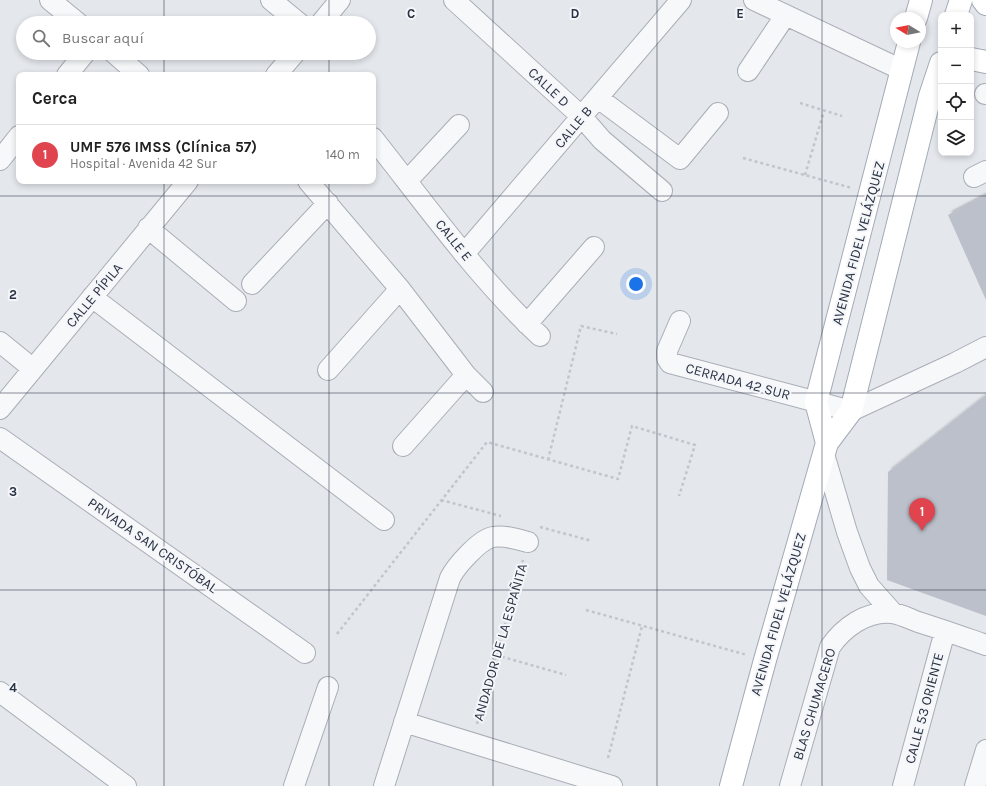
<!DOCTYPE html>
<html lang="es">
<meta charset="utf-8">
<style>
body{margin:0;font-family:Karla,sans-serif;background:#f6f6f6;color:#222}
.controls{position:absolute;right:12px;top:12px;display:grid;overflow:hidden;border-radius:8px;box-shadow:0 2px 6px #0003}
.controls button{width:36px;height:36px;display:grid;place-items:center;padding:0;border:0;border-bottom:1px solid #e0e0e0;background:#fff;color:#222;font:20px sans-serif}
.compass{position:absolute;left:890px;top:12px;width:36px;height:36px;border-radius:50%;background:#fff;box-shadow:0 2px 6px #0003;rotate:280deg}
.you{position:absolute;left:636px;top:284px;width:14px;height:14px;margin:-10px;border:3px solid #fff;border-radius:50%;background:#1a73e8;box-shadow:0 0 0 6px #1a73e833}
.badge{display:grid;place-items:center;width:26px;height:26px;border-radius:50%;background:#0f766e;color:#fff;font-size:13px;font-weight:700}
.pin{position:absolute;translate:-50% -33px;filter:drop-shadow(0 1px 2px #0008)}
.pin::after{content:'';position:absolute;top:21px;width:14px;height:12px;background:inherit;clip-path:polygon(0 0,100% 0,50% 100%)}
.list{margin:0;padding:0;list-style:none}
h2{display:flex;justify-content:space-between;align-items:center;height:52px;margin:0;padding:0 16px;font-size:17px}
h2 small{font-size:13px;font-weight:400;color:#767676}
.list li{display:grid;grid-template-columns:26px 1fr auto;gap:12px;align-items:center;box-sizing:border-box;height:60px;padding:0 16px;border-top:1px solid #e0e0e0}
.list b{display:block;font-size:15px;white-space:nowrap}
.list p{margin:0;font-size:13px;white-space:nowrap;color:#767676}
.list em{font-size:13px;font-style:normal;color:#767676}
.icon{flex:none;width:22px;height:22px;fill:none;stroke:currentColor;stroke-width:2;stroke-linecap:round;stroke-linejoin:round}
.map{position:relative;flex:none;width:986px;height:786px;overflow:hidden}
.search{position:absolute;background:#fff;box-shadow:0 2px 6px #0003;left:16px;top:16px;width:360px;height:44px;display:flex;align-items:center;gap:10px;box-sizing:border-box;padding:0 14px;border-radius:22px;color:#767676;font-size:15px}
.panel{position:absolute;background:#fff;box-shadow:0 2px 6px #0003;left:16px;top:72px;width:360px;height:112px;border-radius:8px}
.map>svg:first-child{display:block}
.building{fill:#bbc0ca;filter:url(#shadow)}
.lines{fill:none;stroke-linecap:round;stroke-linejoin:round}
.minor-casing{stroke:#a9aeb7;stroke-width:22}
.major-casing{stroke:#a3abb8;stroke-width:24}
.path{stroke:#c2c5cb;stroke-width:2.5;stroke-dasharray:3 3;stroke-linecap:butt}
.minor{stroke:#f7f8fa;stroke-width:20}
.major{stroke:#fff;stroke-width:22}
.grid{fill:none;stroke:#2b3445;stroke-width:1;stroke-opacity:0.55}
.labels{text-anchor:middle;stroke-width:4;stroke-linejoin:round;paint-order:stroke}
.street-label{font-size:14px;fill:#2b3445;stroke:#f4f6f9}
.grid-label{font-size:13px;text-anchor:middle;font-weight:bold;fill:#2b3445;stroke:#f4f6f9;stroke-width:4;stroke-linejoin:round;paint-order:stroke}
</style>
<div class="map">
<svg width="986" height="786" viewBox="0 0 986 786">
<defs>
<filter id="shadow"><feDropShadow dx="3.5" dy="-3.5" stdDeviation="1" flood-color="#0004"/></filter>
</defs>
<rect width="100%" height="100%" fill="#e4e7ec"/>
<path class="building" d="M986 195V300L948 215Z
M986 395V616L887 580 888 472Z"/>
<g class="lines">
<g class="minor-casing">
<path id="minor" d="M50 0 78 23
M271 0 299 23
M454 0 582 117 602 140 662 191
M754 0 902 70
M321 23 340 0
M114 53 139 75
M748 71 785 16
M67 75 85 53
M276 75 295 53
M985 94H986
M598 98 680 159 718 113
M373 138C426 205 478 278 540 336
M0 160 19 136
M974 177 986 171
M308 181 400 289 466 375 483 392
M407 181 459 125
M148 228 236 301
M464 254 681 0
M252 284 328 203
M92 297 384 520
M680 321 667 351V358L670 363 851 411 955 363 986 347
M527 324 594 247
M0 342 32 368
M328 370 400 289
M0 409 188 181
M0 438 305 653
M403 446 466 375
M824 454 847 532 860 568 869 586 893 613
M0 692 126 786
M404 722 612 786
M294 786 328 687
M384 786 450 578C456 566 480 539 493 537 504 535 517 539 528 542
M790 786 830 647C843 628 867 610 892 613 901 614 910 619 918 622 941 629 963 637 986 645
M903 786 945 631
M975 786 986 750"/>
</g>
<g class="major-casing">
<path id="major" d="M983 0 986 4
M956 15 961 0
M916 18 921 0
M971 59 986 62
M827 443 816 402 909 42
M731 786 765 660 827 443 851 411 930 96 941 63"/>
</g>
<path class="path" d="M800 103 842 116
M743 158 852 188
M805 175 824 111
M548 460 581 326 617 334
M441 500 501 516
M540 527 592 541
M586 610 747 655
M337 634 487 442 618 479 632 426 695 445 679 496
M496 655 566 675
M477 724 523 560
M608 758 642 626"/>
<use href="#minor" class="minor"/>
<use href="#major" class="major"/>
</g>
<path class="grid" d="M164 0V23M329 0V23M493 0V786M657 0V786M822 0V786M164 53V75M329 53V75M164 181V786M329 181V786M0 196H986M0 393H986M0 590H986"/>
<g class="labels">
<g class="street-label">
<text transform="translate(549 87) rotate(43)" y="5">CALLE D</text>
<text transform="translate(573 127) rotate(-50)" y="5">CALLE B</text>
<text transform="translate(454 240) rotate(51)" y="5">CALLE E</text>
<text transform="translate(858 243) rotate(-75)" y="5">AVENIDA FIDEL VELÁZQUEZ</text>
<text transform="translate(94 295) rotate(-50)" y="5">CALLE PÍPILA</text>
<text transform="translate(738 381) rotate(15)" y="5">CERRADA 42 SUR</text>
<text transform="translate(153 545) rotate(35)" y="5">PRIVADA SAN CRISTÓBAL</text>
<text transform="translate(778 614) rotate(-74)" y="5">AVENIDA FIDEL VELÁZQUEZ</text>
<text transform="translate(500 642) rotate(-74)" y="5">ANDADOR DE LA ESPAÑITA</text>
<text transform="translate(814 704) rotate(-73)" y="5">BLAS CHUMACERO</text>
<text transform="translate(924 708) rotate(-75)" y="5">CALLE 53 ORIENTE</text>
</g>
</g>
<g class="grid-label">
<text x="411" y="18">C</text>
<text x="575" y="18">D</text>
<text x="740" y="18">E</text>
<text x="13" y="299">2</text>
<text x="13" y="496">3</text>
<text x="13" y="692">4</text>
</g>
</svg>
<div class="controls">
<button>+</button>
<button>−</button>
<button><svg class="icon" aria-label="locate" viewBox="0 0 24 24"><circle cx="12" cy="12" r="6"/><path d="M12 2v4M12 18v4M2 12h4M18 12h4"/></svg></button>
<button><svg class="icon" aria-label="layers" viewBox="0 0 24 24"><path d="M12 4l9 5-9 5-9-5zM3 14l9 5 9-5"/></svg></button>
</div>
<svg class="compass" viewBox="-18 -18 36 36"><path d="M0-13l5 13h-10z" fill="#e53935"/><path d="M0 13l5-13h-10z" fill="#767676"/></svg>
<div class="you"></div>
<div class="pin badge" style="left:922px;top:531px;background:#e0444e">1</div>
<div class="search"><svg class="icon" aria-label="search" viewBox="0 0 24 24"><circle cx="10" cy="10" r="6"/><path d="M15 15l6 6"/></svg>Buscar aquí</div>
<section class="panel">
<h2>Cerca<small></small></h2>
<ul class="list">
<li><span class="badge" style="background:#e0444e">1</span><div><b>UMF 576 IMSS (Clínica 57)</b><p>Hospital · Avenida 42 Sur</p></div><em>140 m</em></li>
</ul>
</section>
</div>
